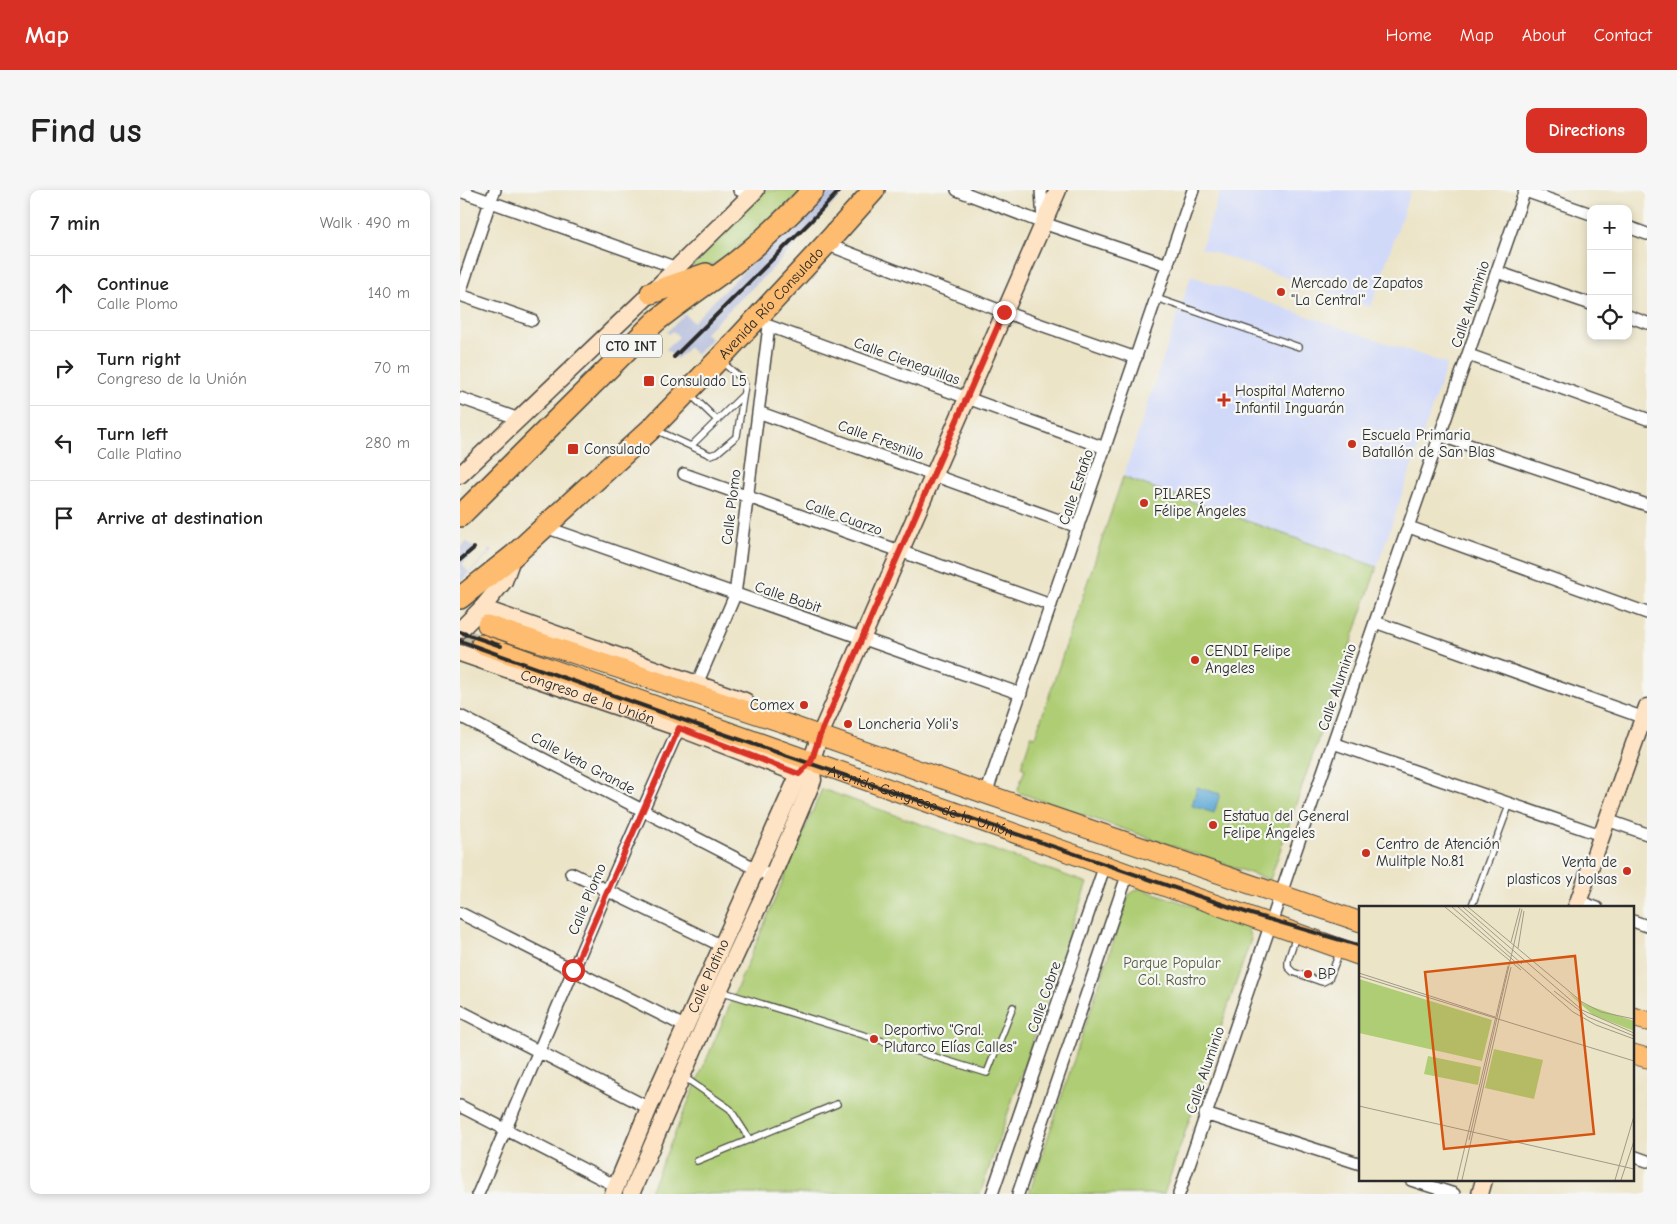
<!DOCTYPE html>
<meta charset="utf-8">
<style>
body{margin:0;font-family:"Comic Neue",sans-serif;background:#f6f6f6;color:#222}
.controls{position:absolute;right:15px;top:15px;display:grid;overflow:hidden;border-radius:10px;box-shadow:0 2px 8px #0003}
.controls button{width:45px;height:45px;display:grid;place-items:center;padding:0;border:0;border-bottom:1px solid #e0e0e0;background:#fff;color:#222;font:25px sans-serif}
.stop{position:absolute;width:15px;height:15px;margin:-11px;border:4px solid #d93025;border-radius:50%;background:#fff}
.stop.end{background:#d93025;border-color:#fff;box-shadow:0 1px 5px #0008}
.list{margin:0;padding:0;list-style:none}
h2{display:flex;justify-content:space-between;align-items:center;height:65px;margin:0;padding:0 20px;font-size:21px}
h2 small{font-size:16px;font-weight:400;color:#767676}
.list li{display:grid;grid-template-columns:32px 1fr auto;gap:15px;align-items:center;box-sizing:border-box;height:75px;padding:0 20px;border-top:1px solid #e0e0e0}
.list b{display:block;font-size:19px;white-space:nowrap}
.list p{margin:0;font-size:16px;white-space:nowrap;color:#767676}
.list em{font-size:16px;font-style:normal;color:#767676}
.icon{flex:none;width:28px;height:28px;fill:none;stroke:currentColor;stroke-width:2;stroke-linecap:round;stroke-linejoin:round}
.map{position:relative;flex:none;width:1187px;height:1004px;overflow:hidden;border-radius:10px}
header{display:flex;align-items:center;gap:30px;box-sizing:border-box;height:70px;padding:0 25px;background:#d93025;color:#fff}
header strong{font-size:24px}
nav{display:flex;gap:28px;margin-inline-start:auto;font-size:18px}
.intro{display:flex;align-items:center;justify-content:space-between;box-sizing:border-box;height:120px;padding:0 30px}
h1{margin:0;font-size:35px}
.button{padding:12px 22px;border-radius:10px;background:#d93025;color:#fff;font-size:18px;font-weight:700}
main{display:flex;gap:30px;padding:0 30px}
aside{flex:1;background:#fff;border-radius:10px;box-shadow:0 2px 8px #0003}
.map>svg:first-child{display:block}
.built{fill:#d1d9f9}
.industrial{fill:#bbc3de}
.green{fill:#afcd74;stroke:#6d7c50}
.water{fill:#5da9d5;stroke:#446a80}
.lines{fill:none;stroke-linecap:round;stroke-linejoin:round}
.primary-tunnel{stroke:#c5bfa8;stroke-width:19;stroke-dasharray:19 9;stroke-linecap:butt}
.lane-casing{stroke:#484742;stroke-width:8}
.street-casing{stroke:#484742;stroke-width:14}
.secondary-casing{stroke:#484742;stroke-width:19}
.primary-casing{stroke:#484742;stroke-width:21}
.highway-casing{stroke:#484742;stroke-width:24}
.lane{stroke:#fff;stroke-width:5.5}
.street{stroke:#fff;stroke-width:11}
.secondary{stroke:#fee4c5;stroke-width:16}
.primary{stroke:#fdbc6f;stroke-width:19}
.highway{stroke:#fdbc6f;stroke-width:21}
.rail{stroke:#2b2b2b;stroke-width:4}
.route{stroke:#d93025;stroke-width:6}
.poi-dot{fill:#c8321e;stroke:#f6f6f2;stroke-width:2}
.labels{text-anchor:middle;stroke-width:4.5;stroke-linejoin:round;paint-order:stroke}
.shield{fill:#f6f6f2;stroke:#686867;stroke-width:1}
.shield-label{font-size:14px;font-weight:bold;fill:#2b2b2b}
.poi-label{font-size:15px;fill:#2b2b2b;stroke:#f6f6f2;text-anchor:start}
.street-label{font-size:15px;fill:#2b2b2b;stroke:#f6f6f2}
.park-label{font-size:15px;fill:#535c41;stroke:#f6f6f2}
.inset-road{fill:none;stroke:#9f9a89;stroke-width:1}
.view{fill:#d5540f;fill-opacity:0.15;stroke:#d5540f;stroke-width:2.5}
.inset-edge{fill:none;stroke:#2b2b2b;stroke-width:2.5}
</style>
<header>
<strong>Map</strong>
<nav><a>Home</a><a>Map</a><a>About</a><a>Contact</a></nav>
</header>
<div class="intro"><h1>Find us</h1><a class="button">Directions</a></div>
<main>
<aside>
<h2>7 min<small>Walk · 490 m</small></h2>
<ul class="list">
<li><svg class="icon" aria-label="ahead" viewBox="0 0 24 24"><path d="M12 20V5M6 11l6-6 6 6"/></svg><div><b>Continue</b><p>Calle Plomo</p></div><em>140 m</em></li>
<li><svg class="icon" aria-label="right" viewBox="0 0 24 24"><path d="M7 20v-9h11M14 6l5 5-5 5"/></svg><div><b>Turn right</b><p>Congreso de la Unión</p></div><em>70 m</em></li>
<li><svg class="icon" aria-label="left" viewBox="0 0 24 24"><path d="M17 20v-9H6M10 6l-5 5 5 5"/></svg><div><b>Turn left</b><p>Calle Platino</p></div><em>280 m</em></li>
<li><svg class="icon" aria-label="arrive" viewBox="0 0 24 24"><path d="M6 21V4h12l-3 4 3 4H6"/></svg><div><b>Arrive at destination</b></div></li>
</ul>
</aside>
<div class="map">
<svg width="1187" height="1004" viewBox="0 0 1187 1004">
<rect width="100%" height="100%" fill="#f6f6f2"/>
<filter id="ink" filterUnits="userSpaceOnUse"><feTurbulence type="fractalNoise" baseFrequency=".02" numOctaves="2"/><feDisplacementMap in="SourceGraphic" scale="10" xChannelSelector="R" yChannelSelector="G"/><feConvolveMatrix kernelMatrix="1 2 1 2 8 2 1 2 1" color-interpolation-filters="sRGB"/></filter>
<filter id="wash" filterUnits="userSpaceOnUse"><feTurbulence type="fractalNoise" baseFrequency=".0096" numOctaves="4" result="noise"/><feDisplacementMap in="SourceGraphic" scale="20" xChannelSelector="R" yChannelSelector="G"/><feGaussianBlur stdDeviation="1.12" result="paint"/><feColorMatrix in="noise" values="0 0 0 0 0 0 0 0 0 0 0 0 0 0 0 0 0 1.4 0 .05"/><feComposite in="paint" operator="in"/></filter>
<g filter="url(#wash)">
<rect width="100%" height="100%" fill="#ece4c7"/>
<path class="built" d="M761 0H951L911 117 741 58Z
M731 86 987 174 917 377 663 287Z"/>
<path class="industrial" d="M364 0H386L316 75 245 143 251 149 236 165 229 157 217 169 206 159 219 147 213 141 209 144 207 142 225 124 233 132Z
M7 351 16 360 2 374 9 382 29 363 28 360 30 358 33 361 0 392V357Z"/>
<path class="green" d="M304 0H344L263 70 224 85Z
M663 287 917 377 810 690 557 602 565 579 561 577 571 546 575 547Z
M362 599 627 693 520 1004H189Z
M679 698 786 734 791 749 704 1004H569L669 705Z"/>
<path class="water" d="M737 597 760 604 754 623 732 616Z"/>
</g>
<g filter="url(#ink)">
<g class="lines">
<path class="primary-tunnel" d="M0 447 21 454"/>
<g class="lane-casing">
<path id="lane" d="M696 108 839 157
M230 204 257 230
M196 240 250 265 257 263 277 246 285 195 283 190 262 172
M231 256 283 205
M1011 718 1050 613
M836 746 828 770V777L833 782 859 791 863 792 869 789 880 761
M260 801 527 883 553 817
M224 887 270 919 290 950
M237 971 377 914"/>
</g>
<g class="street-casing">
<path id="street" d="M279 0 292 4
M497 0 583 33 708 75
M581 0 583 31
M0 1 217 78
M1065 1 1131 24
M1168 37 1187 44
M366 54 544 122 676 168
M1037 82 1131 114
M0 103 30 12 35 0
M0 105 72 130
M298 126 309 136 645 258
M1168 126 1187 133
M1009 165 1187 229
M0 208 59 229
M298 222 618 337
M979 245 1187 315
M224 284 591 415
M85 337 561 504
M949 337 1187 423
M915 432 1187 529
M237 494 275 405 309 136
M0 526 312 687
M873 553 1141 645
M526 604 733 0
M1147 630 1187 644
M111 683 262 756
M1118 711 1137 718
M0 723 226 837
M1173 731 1187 736
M0 821 189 918
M0 916 156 996
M745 924 901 974
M1173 966 1187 971
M951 990 994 1004
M18 1004 147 701 219 538
M532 1004 645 675
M558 1004 668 683
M719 1004 831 674 1065 0"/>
</g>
<g class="secondary-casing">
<g id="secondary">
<path d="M0 285 191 103 296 0"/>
<path d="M22 418 285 511"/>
<path d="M0 440 22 418 44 391 53 366"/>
<path id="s1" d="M0 463 219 538 339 584"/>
<path d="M1116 718 1187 517"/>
<path id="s2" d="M153 1004 189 918 339 584 351 572 360 545 598 0"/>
<path d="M171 1004 259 801 312 687 353 590 351 572"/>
<path d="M1020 1004 1024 990"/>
</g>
</g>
<g class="primary-casing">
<path id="primary" d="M27 435 330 535 526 604 901 732
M21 454 901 766
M1173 827 1187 831
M1173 864 1187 868"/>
</g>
<g class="highway-casing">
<g id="highway">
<path d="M191 103 246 84"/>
<path d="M0 326 195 132C216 115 238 100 260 84 293 60 325 30 353 0"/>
<path id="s3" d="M0 408 53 366 192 238 259 169 366 54 414 0"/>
</g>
</g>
<use href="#lane" class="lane"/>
<use href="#street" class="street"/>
<use href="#secondary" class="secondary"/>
<use href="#primary" class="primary"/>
<use href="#highway" class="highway"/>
<g class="rail">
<path d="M214 167 351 31 380 0"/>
<path d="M0 370 14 358"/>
<path d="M0 442 41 456"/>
<path id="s4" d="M0 451 246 538 791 724 901 756"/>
</g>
</g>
</g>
<g class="lines" filter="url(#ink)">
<path class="route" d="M113 780 219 538 339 584 351 572 360 545 544 122"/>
</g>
<g class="poi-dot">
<circle cx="821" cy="102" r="5"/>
<rect x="183" y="185" width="12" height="12" rx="2.5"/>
<path d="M761.5 202.5h5v5h5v5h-5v5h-5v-5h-5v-5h5z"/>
<circle cx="892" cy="254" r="5"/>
<rect x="107" y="253" width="12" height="12" rx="2.5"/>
<circle cx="684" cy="313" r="5"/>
<circle cx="735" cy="470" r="5"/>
<circle cx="344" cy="515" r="5"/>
<circle cx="388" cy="534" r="5"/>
<circle cx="753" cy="635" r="5"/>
<circle cx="906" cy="663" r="5"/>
<circle cx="1167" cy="681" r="5"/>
<circle cx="848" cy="784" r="5"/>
<circle cx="414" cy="849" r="5"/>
</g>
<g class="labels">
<rect class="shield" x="140" y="144.5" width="62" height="23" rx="4"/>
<g class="shield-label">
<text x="171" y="161">CTO INT</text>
</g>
<g class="poi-label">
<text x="831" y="98">Mercado de Zapatos<tspan x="831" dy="17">"La Central"</tspan></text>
<text x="200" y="196">Consulado L5</text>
<text x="775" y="206">Hospital Materno<tspan x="775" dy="17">Infantil Inguarán</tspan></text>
<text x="902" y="250">Escuela Primaria<tspan x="902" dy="17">Batallón de San Blas</tspan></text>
<text x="124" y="264">Consulado</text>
<text x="694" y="309">PILARES<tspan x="694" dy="17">Félipe Ángeles</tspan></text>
<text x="745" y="466">CENDI Felipe<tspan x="745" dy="17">Angeles</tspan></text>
<text x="334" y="520" text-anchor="end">Comex</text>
<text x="398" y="539">Loncheria Yoli's</text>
<text x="763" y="631">Estatua del General<tspan x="763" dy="17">Felipe Ángeles</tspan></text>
<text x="916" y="659">Centro de Atención<tspan x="916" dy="17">Mulitple No.81</tspan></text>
<text x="1157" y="677" text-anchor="end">Venta de<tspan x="1157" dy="17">plasticos y bolsas</tspan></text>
<text x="858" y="789">BP</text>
<text x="424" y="845">Deportivo "Gral.<tspan x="424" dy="17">Plutarco Elías Calles"</tspan></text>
</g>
<g class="street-label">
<text dy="5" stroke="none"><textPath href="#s3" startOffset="429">Avenida Río Consulado</textPath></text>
<text transform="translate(1010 114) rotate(-71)" y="5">Calle Aluminio</text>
<text transform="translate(447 171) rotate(20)" y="5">Calle Cieneguillas</text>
<text transform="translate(421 250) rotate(20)" y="5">Calle Fresnillo</text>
<text transform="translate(616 297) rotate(-71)" y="5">Calle Estaño</text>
<text transform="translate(271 317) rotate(-83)" y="5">Calle Plomo</text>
<text transform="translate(384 327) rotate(20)" y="5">Calle Cuarzo</text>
<text transform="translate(328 407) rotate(19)" y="5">Calle Babit</text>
<text transform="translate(877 497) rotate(-71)" y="5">Calle Aluminio</text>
<text dy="5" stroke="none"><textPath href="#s1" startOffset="135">Congreso de la Unión</textPath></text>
<text transform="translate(123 573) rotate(28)" y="5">Calle Veta Grande</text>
<text dy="5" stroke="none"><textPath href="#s4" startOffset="488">Avenida Congreso de la Unión</textPath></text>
<text transform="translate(127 709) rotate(-67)" y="5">Calle Plomo</text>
<text dy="5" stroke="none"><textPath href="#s2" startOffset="238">Calle Platino</textPath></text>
<text transform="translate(584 807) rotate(-71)" y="5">Calle Cobre</text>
<text transform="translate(745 880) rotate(-71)" y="5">Calle Aluminio</text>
</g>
<g class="park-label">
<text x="712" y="778">Parque Popular<tspan x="712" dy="17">Col. Rastro</tspan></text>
</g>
</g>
<g transform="translate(899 716)">
<rect width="275" height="275" fill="#ece4c7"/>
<path d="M0 73 133 114 123 155 0 127ZM207 85 225 98 275 115V125L234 109ZM135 143 184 154 175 193 126 182ZM69 150 122 161 119 179 65 168Z" fill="#afcd74"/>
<path class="inset-road" d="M86 1 162 64M93 1 214 106 237 119 275 133M99 1 163 58M104 1 223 104 275 127M109 1 223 96 242 106 275 113M152 36 161 2M159 42 165 5M0 67 136 111M0 70 275 155M195 85 229 111 275 130M0 200 275 263M110 234 163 3M98 274 149 60M103 274 152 61M256 274 275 210M262 274 275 235"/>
<path class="view" d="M216 50 235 228 85 243 66 66Z"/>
<rect width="275" height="275" class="inset-edge"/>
</g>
</svg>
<div class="controls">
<button>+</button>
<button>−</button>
<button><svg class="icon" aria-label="locate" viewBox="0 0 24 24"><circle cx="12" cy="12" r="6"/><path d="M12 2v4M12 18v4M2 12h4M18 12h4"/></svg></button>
</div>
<div class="stop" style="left:113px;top:780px"></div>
<div class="stop end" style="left:544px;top:122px"></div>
</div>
</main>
